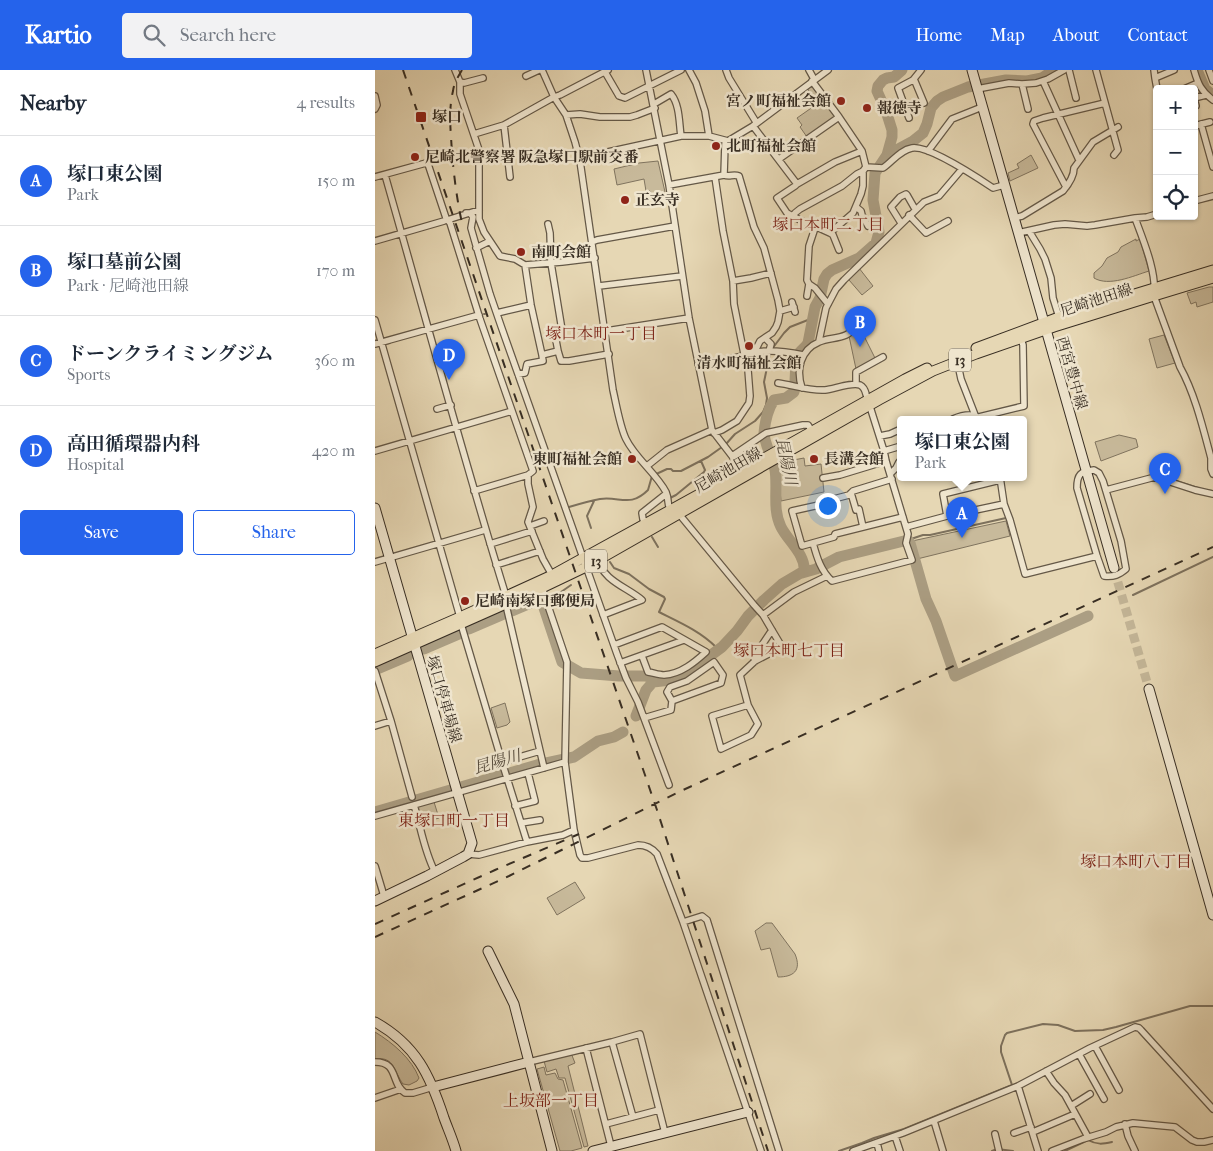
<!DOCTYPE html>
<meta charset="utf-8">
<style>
body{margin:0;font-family:"IM FELL French Canon","Noto Serif JP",serif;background:#f2f2f3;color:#1f2937}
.controls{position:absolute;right:15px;top:15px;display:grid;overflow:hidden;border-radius:5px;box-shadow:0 1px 4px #0004}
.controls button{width:45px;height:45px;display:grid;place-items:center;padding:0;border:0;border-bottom:1px solid #e0e1e3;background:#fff;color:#1f2937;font:25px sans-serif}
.you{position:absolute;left:452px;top:435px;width:18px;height:18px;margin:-12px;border:4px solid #fff;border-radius:50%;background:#1a73e8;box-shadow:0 0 0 8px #1a73e833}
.badge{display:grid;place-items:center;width:32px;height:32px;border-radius:50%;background:#2563eb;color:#fff;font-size:16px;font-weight:700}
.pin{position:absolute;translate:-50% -41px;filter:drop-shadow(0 1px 2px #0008)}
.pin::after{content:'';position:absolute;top:26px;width:18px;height:15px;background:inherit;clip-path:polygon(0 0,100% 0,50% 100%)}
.popup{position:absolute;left:522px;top:346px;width:130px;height:65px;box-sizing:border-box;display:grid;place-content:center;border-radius:5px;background:#fff;filter:drop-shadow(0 1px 4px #0005);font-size:16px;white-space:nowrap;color:#747a83}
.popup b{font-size:19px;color:#1f2937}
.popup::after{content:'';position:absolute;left:50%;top:100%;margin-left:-10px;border:10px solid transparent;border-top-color:#fff}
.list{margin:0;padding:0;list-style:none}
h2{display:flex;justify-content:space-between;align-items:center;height:65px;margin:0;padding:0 20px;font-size:21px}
h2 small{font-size:16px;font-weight:400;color:#747a83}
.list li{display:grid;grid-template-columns:32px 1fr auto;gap:15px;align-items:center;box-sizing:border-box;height:90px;padding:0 20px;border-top:1px solid #e0e1e3}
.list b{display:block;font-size:19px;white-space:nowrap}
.list p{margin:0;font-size:16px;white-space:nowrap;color:#747a83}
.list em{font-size:16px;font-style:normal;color:#747a83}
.actions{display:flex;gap:10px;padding:15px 20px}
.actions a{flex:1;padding:11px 0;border:1px solid #2563eb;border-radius:5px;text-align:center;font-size:18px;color:#2563eb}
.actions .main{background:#2563eb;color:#fff}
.icon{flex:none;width:28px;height:28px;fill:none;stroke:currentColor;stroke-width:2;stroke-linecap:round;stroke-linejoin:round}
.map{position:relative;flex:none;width:838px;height:1081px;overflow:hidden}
header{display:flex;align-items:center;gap:30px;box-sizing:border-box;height:70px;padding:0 25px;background:#2563eb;color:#fff}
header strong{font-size:24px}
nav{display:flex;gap:28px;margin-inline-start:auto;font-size:18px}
.search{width:350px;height:45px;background:#f2f2f3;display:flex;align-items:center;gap:12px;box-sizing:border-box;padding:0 18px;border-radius:5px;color:#747a83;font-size:19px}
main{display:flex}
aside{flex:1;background:#fff}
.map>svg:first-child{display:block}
.green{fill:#c8ba9b;stroke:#80745f}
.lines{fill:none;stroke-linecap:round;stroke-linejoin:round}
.stream{stroke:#7d715d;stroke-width:2}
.river{stroke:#ab9e83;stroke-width:11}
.secondary-tunnel{stroke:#c3b597;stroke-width:9;stroke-dasharray:9 4.5;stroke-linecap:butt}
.street-casing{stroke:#645847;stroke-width:8}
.secondary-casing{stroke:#382e23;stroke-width:11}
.primary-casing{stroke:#382e23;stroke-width:11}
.street{stroke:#efe5ce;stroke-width:5.5}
.secondary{stroke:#efe5ce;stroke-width:9}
.primary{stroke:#e6d7b4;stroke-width:9}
.rail{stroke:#382e23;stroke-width:2;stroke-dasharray:9 9;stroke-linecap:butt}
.poi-dot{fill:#8f2418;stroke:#efe5ce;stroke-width:2}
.labels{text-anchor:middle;stroke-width:5;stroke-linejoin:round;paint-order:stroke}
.shield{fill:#efe5ce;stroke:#6f6556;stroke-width:1}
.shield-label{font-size:14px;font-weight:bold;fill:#382e23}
.poi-label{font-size:15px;font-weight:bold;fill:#382e23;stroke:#efe5ce;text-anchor:start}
.street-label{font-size:15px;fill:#382e23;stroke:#efe5ce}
.neighbourhood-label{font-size:16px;fill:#7a1f14;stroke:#efe5ce}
.water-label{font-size:16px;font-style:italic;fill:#554a3b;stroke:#efe5ce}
</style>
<header>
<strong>Kartio</strong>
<div class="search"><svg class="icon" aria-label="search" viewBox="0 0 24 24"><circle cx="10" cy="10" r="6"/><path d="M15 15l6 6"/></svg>Search here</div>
<nav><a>Home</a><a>Map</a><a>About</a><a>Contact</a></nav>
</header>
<main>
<aside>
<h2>Nearby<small>4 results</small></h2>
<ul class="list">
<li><span class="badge">A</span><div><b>塚口東公園</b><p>Park</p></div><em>150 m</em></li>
<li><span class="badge">B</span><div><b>塚口墓前公園</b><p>Park · 尼崎池田線</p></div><em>170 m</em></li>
<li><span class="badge">C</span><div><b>ドーンクライミングジム</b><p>Sports</p></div><em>360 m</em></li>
<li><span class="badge">D</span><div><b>高田循環器内科</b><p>Hospital</p></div><em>420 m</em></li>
</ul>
<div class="actions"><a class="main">Save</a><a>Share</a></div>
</aside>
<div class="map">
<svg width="838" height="1081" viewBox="0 0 838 1081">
<rect width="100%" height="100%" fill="#e6d7b4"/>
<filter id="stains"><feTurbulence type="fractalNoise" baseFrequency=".004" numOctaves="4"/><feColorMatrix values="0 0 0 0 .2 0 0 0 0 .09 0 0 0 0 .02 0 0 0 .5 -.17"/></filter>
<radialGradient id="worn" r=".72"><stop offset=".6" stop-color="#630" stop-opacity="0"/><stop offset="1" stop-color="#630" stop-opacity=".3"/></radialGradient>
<path class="green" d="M436 15 460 47 432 67 425 57 427 55 422 48 442 34 432 18Z
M656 85 663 98 635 111 633 103 644 98 642 94Z
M283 91 290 122 277 125 275 121H271L269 109 242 115 239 99 264 93Z
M761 169V171L765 169 774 201C758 206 734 217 719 208V203L727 196 732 188 743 182 746 177Z
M484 198 498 216 487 225 474 210Z
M834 217H838V232L822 237 821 232 816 234 812 223Z
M484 256 500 288 481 299 474 266Z
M789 265 800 293 782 298 774 269Z
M744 365 761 369 763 377 726 391 720 372Z
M429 388 430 396 446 394 449 422 406 431 403 397 413 391Z
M631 451 635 466 542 489 537 471Z
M130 633 135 652 132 655 122 658 116 638Z
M59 732 64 748 46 753 42 739 44 736Z
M200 812 210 828 182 845 172 828Z
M391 853H397L420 884C427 901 418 907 403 907L395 878 386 880 380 861Z
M0 962C18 973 37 989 44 1008L42 1011 34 1015 28 1014C19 1002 20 986 0 989Z
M196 983 200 993 193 996 213 1076 209 1077 190 1008H184L181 999 172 1002 169 991Z
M169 997 171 1005 180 1003 183 1009 188 1010 207 1078 196 1081H185L162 999Z"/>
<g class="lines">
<path class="stream" d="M109 244H110
M0 277 15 273
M397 279 409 263 415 257 438 248
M351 374 360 364 380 351 388 342 391 335 392 328 389 312 395 283
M795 409 823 418
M830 420 838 421
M295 428 301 425 329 402 330 400 326 391
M194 437C204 434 214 431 225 429 245 426 255 438 273 420L277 406 292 399H296L298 401H306L333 387 347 377
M216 458 212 446 219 431
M277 467 283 477
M533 470 548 465H555L631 448
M235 492 239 498 254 504 274 519 289 527 290 529 284 542C304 552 325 561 341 577
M758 525 838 487
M173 529H176L196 515
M464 1081 487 1073 499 1068 529 1059 637 1015 626 982V976L630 965 632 963 668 954 683 955 700 961 728 960 741 957 815 936H838
M617 1081 622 1079 638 1081
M690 1081 713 1070C722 1075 728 1074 737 1072"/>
<path class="river" d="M822 0 830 19 838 25
M512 85 538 71 548 63 552 54 556 38 562 31 568 27 593 17 631 10 652 11 667 8 679 0
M427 503 441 499 464 487 533 470 535 473 551 529 561 551 580 606 713 546
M137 541 163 530H165L167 532 187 592 206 603 244 606H270L286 610
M94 559 129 544
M49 579 84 564
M0 600 33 586
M261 646 271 620 278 612 296 610 313 604 320 597 347 577 362 561 373 546 389 530 407 514 429 501C431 485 413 471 406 457 397 439 403 419 400 400 398 389 389 373 389 363 390 352 393 339 399 330L411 328 419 322C421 312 419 290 425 282 427 279 431 277 433 273L440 237 445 228 449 209 452 204 457 200 484 188 501 173 504 162 498 130 500 103 512 85 517 67V60L511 41 502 21 503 16 508 10 512 8 519 7 527 0
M0 742 162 695 199 687 223 671 239 667 248 662"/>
<path class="secondary-tunnel" d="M739 499 774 619"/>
<g class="street-casing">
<path id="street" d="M80 0 85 12V24L104 80V149L109 162 125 186 140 189 150 195 187 192 220 188
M167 0 179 27 191 45 200 72 205 91 238 320C241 333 245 357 251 369 260 388 281 403 291 422 296 434 288 436 304 444L379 535 388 545 407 577 380 591 365 605 373 635 383 654 376 665 346 679 337 646 373 635
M271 0 294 115 314 248 337 360 357 386 367 403
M314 0 321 13 330 41 334 66
M351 0 354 8 381 52
M434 0 439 9
M694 0 701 28
M721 0 743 80 739 85
M779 0 780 8
M819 0C823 14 826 21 838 30
M834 0 838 11
M230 2 244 26 250 28 306 0
M151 6 164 0
M539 9 549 33
M437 11 464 47 487 81 491 97 508 98C517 92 525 80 537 78 553 75 603 108 618 118L629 115
M668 11 704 90
M85 12 89 13 108 8
M647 14 653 39
M602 19 634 13 647 14 661 13 673 9 689 0
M782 19 780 8 799 0
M809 19 823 13
M0 26 2 35 0 39
M819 28 831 25
M819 28 821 36 819 37
M279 34 296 24C305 35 304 53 306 66
M191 45 205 44 225 47H255L262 45 280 38
M534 48 523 18 538 10 546 0
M826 54 838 97
M129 55 135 107
M378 56 422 114
M819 56 835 52
M99 64 129 55 179 27 185 25 233 0
M782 66V74
M487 81 460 92 422 114 420 116 402 128 412 143 440 158H444L455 163 478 143 486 124 488 116V101L491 97
M553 81 577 49 607 37
M404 89 464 47
M205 91 219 85 306 66H334L353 71
M10 105C50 245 88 387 131 526
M349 105 350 74 353 71 378 56 453 0
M0 107 51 93 53 94 71 148 75 153 105 249 158 401 153 405 99 421
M340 107 348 161 358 211 359 234 369 284
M294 115 349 105C354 107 359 104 364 106L379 157 389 178 403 230 405 241 403 252 401 257 397 263 385 271 380 281
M691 117 658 54 659 51 668 48 730 33
M819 131 838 126
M481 137 486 141 487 145 493 156
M91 143H95L98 147 96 158 115 224 126 256 242 584 251 608 263 632 294 715
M534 145 551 163 573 151
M418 146 420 143 425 139 467 116 482 104 488 101
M639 148 647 146 688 121C693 115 699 106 699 98L718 72 743 57
M760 148C768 170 782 202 779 226L805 297C820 324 828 358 836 388V399L838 404
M526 153 516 137 525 127 531 124 532 125 540 139
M173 154 175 163 176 193 187 260 181 262 180 265 183 281 186 291H194L234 284
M440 158 434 176 432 210 434 214 440 218 453 234
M654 161 665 179 670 189 676 208 678 228 684 247
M455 163 458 165 464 180
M643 163 679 155 690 154 712 156 720 155 760 148 772 147 782 144
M0 171 69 151 104 140
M217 172 222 170 300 156
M101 178 115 171
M150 195 156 235 167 285
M358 211 376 208 396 203
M224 216 307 206
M432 226 434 214
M417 232 420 242
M405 241 419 237
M122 243 156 235
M0 250 85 547
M231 261 314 248
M390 268 396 274 394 281
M444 271 451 238 461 219 469 210 549 132 564 126 587 99
M0 274 104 245
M582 290 586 309 600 345
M323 294 350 290 368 286 369 284C388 279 409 281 428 285
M143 304 150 303 152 294 168 291 167 285 183 281
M403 313C418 315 434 321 450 320 459 319 477 312 485 315 489 317 490 320 491 324L509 381 511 391 533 464 531 473 537 490 457 511C446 501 442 488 438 473
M481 314V302L508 287
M427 318C421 300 425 280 444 272 452 268 462 269 471 265 478 262 487 250 493 244
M62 339 76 335
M604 347 649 336 648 275 646 269
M578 349C585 346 595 343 603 347
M339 363 347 360 362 351 374 333 375 326 373 300 370 283
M505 366 515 364 526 359
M0 381 137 341
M509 381 526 376
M357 386 391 363 428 355H433L437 361
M272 396 292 380 337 360
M719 400 724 403 728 411 746 471 751 499C744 505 739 507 729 506L722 486 702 418C702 405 705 401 719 400Z
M515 404 521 398 524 392H526
M153 405V414L158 437 153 452 168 489 177 505
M625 407 629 434 635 450 650 504 722 486
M448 408 465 405 511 391
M517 409 478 421 474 425 447 432 444 435 417 441 427 476 459 467 460 464 528 447
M731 420 780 407 820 420 838 424
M476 423 481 440 484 439 488 457
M572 446 568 424 625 410
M271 453 268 449 267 443 291 424
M155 456 169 451
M531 457 572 446 629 434
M115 474 157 461
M223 489C228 511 252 517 267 530L228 545
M0 492 110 460
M121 495 165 481
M167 518 192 592 190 692 199 760 205 785 207 788H213L263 775C271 775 277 778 282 784L308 852 386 1081
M131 535 169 698
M388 545 419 522 452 506
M86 554 127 692 152 772
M239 575 287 557 331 582C320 592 306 604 289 605 284 605 279 603 273 602L267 586
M380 591 379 587 397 560
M245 593 309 570
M0 601 16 651 37 727
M269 648 296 640 297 631 292 622 295 617 312 611 339 592 348 605 346 613 297 631
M0 656 16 651
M127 692 165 681
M39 735C46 758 49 781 60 802
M140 736 160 731 153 703
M0 746 190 692
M146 753 165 750
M93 784 104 785 152 772 188 765 199 760
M0 796 9 826
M308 852 327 846 332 850 404 1081
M237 972 258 1047
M720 976 744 1020
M211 978 236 1076
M704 984 729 1029
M0 992C24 992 15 1013 30 1023H38L58 1017
M154 992 237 972 265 964 290 1063
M671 1001 679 1013 690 1025 713 1067
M643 1016 663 1081
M0 1028 26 1019
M696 1036 715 1024
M559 1051 568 1081
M231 1054 284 1040
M750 1054 753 1066 760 1081
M658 1062 700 1044
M639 1063 656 1057
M620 1064 624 1081
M520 1066 525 1081
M502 1073 504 1081
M478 1081 528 1063 643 1016 715 978 760 957 764 958 766 960 838 1039
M677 1081 708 1069 731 1062 741 1057 758 1053 800 1057 817 1070 822 1072H829L838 1070"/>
</g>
<g class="secondary-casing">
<path id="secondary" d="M597 0 739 498
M0 438 97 773 93 784 88 787 52 806 0 831
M774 619 838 845
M113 881 139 934 177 1081
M0 952C41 975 55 1005 69 1048 73 1059 78 1070 81 1081
M58 1017 154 992
M218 1081 373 1042"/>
</g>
<g class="primary-casing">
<path id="primary" d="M601 278 684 247 838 200
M0 584 85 547 177 505 375 396 530 309 552 298
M0 592 167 518 211 497 504 330 558 301 601 284 679 257 779 226 838 208"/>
</g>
<use href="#street" class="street"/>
<use href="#secondary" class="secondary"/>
<use href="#primary" class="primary"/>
<path class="rail" d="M28 0 282 740 393 1081
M87 0C83 7 79 13 78 21 73 41 76 63 77 83 79 107 82 130 87 153
M0 854 120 800 204 764
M0 867 134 806 308 720 838 477"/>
</g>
<g class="poi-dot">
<circle cx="466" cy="31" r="5"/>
<circle cx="492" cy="38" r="5"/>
<rect x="40" y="41" width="12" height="12" rx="2.5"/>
<circle cx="341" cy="76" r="5"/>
<circle cx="40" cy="87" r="5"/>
<circle cx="250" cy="130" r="5"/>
<circle cx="146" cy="182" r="5"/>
<circle cx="374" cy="276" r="5"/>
<circle cx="257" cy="389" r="5"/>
<circle cx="439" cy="389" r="5"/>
<circle cx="90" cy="531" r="5"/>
</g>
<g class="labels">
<g class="shield">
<rect x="574" y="278.5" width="22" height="23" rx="4"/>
<rect x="210" y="479.5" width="22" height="23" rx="4"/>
</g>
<g class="shield-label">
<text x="585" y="295">13</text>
<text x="221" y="496">13</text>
</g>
<g class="poi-label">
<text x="456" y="36" text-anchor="end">宮ノ町福祉会館</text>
<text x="502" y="43">報徳寺</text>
<text x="57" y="52">塚口</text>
<text x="351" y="81">北町福祉会館</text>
<text x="50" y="92">尼崎北警察署 阪急塚口駅前交番</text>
<text x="260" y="135">正玄寺</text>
<text x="156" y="187">南町会館</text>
<text x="374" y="298" text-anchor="middle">清水町福祉会館</text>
<text x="247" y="394" text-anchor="end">東町福祉会館</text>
<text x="449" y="394">長溝会館</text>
<text x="100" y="536">尼崎南塚口郵便局</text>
</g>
<g class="street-label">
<text transform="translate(721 230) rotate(-18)" y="5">尼崎池田線</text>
<text transform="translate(697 303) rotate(74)" y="5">西宮豊中線</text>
<text transform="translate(353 400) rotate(-30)" y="5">尼崎池田線</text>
<text transform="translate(69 629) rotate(74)" y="5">塚口停車場線</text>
</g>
<g class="neighbourhood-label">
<text x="453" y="160">塚口本町二丁目</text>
<text x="226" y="269">塚口本町一丁目</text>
<text x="414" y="586">塚口本町七丁目</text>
<text x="79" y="756">東塚口町一丁目</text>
<text x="761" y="797">塚口本町八丁目</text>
<text x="176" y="1036">上坂部一丁目</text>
</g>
<g class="water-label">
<text transform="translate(412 391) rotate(78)" y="6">昆陽川</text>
<text transform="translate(122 691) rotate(-16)" y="6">昆陽川</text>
</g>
</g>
<rect width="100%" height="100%" filter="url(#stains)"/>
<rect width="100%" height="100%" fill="url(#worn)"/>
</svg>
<div class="controls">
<button>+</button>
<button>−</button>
<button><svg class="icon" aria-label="locate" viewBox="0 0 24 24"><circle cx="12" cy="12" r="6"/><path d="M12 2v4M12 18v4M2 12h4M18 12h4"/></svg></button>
</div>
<div class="you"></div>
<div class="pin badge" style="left:587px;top:468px">A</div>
<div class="popup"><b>塚口東公園</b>Park</div>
<div class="pin badge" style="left:485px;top:277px">B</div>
<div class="pin badge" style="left:790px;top:424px">C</div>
<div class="pin badge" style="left:74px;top:310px">D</div>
</div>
</main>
